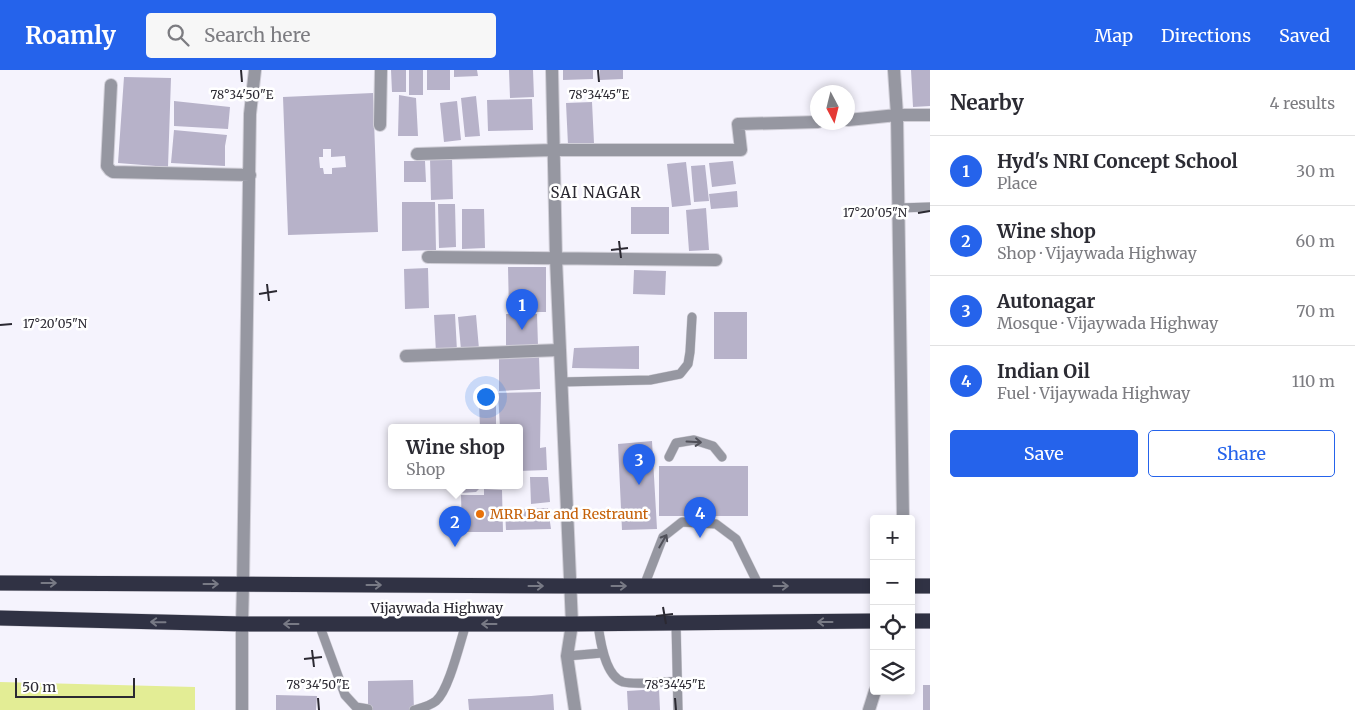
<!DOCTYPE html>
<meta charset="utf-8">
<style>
body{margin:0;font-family:Merriweather,serif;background:#f7f7f7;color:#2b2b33}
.controls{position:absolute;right:15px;bottom:15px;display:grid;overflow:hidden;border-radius:5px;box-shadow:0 2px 8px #0003}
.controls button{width:45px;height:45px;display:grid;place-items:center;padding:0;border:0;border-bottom:1px solid #e1e1e2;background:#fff;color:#2b2b33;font:25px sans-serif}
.compass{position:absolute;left:810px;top:15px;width:45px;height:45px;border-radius:50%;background:#fff;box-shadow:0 2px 8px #0003;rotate:173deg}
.scale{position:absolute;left:15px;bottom:12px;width:120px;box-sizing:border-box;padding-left:5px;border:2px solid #2b2932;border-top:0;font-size:14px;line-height:18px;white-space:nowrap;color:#2b2932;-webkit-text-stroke:4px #fff;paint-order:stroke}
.you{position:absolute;left:485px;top:326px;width:18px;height:18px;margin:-12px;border:4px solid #fff;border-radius:50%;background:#1a73e8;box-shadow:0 0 0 8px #1a73e833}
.badge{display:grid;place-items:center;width:32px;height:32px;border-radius:50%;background:#2563eb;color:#fff;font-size:16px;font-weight:700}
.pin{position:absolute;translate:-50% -41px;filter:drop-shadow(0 1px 2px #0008)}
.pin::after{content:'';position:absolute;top:26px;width:18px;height:15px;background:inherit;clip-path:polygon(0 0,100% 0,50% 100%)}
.popup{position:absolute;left:388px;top:354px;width:135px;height:65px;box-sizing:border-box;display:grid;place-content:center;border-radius:5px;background:#fff;filter:drop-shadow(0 1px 4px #0005);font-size:16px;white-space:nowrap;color:#7c7c81}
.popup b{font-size:19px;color:#2b2b33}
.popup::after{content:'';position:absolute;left:50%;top:100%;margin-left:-10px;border:10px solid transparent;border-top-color:#fff}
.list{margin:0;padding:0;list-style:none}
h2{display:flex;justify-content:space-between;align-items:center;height:65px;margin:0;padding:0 20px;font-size:21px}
h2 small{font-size:16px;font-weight:400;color:#7c7c81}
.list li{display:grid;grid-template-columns:32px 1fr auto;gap:15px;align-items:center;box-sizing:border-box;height:70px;padding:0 20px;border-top:1px solid #e1e1e2}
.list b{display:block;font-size:19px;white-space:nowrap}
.list p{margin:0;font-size:16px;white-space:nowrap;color:#7c7c81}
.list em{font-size:16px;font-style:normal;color:#7c7c81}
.actions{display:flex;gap:10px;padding:15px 20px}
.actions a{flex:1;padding:11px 0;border:1px solid #2563eb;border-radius:5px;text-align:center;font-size:18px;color:#2563eb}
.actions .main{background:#2563eb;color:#fff}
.icon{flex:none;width:28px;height:28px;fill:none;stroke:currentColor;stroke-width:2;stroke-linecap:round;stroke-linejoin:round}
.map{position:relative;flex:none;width:930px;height:640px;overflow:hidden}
header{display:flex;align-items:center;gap:30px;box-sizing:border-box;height:70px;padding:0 25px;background:#2563eb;color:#fff}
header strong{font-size:24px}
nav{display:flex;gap:28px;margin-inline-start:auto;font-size:18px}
.search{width:350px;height:45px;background:#f7f7f7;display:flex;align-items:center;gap:12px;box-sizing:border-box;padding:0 18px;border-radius:5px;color:#7c7c81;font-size:19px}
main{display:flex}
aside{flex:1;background:#fff}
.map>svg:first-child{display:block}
.green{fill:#e3ed95}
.building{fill:#b7b2c9;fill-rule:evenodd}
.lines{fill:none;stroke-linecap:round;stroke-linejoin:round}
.lane-casing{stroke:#d1cfd8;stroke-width:10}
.street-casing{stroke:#d1cfd8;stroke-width:14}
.highway-casing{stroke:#d1cfd8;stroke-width:16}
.lane{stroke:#9697a1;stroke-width:9}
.street{stroke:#9697a1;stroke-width:12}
.highway{stroke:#303244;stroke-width:15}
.oneway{stroke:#505059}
.oneway2{stroke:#787a85}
.ticks{fill:none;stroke:#2b2932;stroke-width:2}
.food-dot{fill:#e8710a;stroke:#fff;stroke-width:2}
.labels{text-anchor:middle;stroke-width:5;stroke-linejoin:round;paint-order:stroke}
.food-label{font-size:14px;fill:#c56008;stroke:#fff;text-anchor:start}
.street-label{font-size:14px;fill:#2b2932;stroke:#fff}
.neighbourhood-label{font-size:15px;letter-spacing:1px;fill:#2b2932;stroke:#fff}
.ticks-label{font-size:12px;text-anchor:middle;fill:#2b2932;stroke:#fff;stroke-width:5;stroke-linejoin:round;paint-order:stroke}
</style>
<header>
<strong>Roamly</strong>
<div class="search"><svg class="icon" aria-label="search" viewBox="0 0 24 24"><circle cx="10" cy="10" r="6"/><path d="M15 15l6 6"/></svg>Search here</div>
<nav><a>Map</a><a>Directions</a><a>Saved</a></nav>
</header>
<main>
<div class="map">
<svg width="930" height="640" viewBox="0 0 930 640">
<rect width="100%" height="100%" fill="#f5f3fd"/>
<path class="green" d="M0 612 195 617V640H0Z"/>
<path class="building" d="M391 0H406V22H392Z
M409 0H423V25H409Z
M427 0H450V20H427Z
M454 0H477L478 6 454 7Z
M509 0H533L534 27 510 28Z
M563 0H593V9L563 10Z
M600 0H623V9L600 10Z
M911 0H930V36L913 37Z
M124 7 171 8 168 97 118 93Z
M373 23 378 162 288 165 283 27ZM323 79H331V87L345 86 346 97 332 98V104H324L323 98H320L319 87H323Z
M399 25 416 28 418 66H398Z
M476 26 480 66 465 67 461 28Z
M532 29 533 60 488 61 487 30Z
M174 31 230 37 228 59 174 56Z
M457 31 461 70 444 72 440 33Z
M592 32 594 73 568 75 566 33Z
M174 60 227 65 225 76V96L171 93Z
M430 88H452L453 129 431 130Z
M404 91H425L426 112H404Z
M733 91 736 114 712 117 709 93Z
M686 92 691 135 672 137 667 94Z
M705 95 709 131 694 132 691 96Z
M737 121 738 137 711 139 709 124Z
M402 132H435L436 180 402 181Z
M438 134H455L456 177 439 178Z
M631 137H669V164H631Z
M706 138 709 180 689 181 686 140Z
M462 139H484L485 178 462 179Z
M508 197H546V242H509Z
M428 198 429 238 405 239 404 199Z
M634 200 666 201 665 225 633 224Z
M714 242H747V289H714Z
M455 244 457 281 436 283 434 245Z
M506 244H537L538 276H506Z
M476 245 479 279 461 280 458 247Z
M639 276V299L572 298 574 278Z
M539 286 540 319 499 321V287Z
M541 322 540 378 546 377 547 400 519 401V358H500L498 323Z
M479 334H496V358H480Z
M652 371 657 459 622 460 618 374Z
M659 396H748V446H659Z
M530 407H548L550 432 531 434Z
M461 416H479L480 418 476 422 461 423Z
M484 419 502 420 503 462H462L461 425H484Z
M548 438 551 459 506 460 505 440Z
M413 610 414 640H368V611Z
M923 615H930V640H923Z
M659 619 660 640H628L627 621Z
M553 624 554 640H469L468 629 531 626Z
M276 625 317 626 316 640H276Z"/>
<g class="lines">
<g class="lane-casing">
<path id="lane" d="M898 138 930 137
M561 312 650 310 680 304 688 294 690 282 692 247
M669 387 676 373 694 370 713 376 722 387
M644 516 663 467 682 452 716 454 736 469 759 516
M676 553 678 640
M319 554 345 625 356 637 368 639
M598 554C600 570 605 606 623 612 635 615 665 612 678 611
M567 586 602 583
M414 640C421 638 430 636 436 631 449 620 460 572 466 554"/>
</g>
<g class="street-casing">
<path id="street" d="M552 0 556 189 572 554 567 586 575 640
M894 0 897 45 903 449
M111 15 107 96 110 100 113 102 250 105
M848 50 897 45H930
M380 55 381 0
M417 84 553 80H741L738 54 818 52
M428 187 716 190
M406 286 559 280
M242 640V554L243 514 250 44 255 0
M869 640 875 621"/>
</g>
<g class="highway-casing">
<path id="highway" d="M0 513 570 516H874
M911 516H930
M0 548 242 554H572L874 551
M911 551H930"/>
</g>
<use href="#lane" class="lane"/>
<use href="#street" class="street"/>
<use href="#highway" class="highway"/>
</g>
<defs><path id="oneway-shaft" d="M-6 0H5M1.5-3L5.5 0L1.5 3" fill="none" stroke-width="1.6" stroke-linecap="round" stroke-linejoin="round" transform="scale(1.25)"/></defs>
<g class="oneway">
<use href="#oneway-shaft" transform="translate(694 372) rotate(3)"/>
<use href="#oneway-shaft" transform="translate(663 471) rotate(-60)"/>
</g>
<g class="oneway2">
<use href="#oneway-shaft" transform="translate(49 513)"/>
<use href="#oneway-shaft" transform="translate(211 514)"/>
<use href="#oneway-shaft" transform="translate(374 515)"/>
<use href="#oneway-shaft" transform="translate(536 516)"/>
<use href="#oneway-shaft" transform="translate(619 516)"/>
<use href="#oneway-shaft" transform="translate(781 516)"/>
<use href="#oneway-shaft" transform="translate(158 552) rotate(-179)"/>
<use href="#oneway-shaft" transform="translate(825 552) rotate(180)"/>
<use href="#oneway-shaft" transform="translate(291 554) rotate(-180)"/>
<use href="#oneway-shaft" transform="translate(489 554) rotate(-180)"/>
</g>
<path class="ticks" d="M241 0 242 12M598 0 599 12M918 143 930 141M619 171 621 188M611 180 628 178M267 214 269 231M259 224 277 221M0 255 12 254M663 537 666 554M656 546 673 544M312 580 314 597M304 589 322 587M318 628 319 640M675 628 676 640"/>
<circle class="food-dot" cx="480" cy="444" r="5"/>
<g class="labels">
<g class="food-label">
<text x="490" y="449">MRR Bar and Restraunt</text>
</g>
<g class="street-label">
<text x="437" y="543">Vijaywada Highway</text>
</g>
<g class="neighbourhood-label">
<text x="596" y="128">SAI NAGAR</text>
</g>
</g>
<g class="ticks-label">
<text x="242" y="29">78°34'50"E</text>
<text x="599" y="29">78°34'45"E</text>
<text x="875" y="147">17°20'05"N</text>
<text x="55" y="258">17°20'05"N</text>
<text x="318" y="619">78°34'50"E</text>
<text x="675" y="619">78°34'45"E</text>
</g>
</svg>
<div class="controls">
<button>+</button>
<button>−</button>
<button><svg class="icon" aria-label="locate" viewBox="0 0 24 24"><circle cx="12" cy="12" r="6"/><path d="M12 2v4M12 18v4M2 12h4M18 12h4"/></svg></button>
<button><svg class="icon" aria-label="layers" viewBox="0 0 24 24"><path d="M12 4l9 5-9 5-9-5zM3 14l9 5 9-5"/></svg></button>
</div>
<svg class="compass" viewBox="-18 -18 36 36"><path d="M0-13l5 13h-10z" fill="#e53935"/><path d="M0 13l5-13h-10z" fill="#7c7c81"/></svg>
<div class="scale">50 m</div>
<div class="you"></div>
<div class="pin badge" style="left:522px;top:260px">1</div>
<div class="pin badge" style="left:455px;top:477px">2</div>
<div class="popup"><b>Wine shop</b>Shop</div>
<div class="pin badge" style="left:639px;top:415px">3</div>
<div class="pin badge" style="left:700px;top:468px">4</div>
</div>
<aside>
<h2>Nearby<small>4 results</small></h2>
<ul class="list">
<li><span class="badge">1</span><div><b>Hyd's NRI Concept School</b><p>Place</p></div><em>30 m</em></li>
<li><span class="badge">2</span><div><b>Wine shop</b><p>Shop · Vijaywada Highway</p></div><em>60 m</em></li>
<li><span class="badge">3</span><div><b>Autonagar</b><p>Mosque · Vijaywada Highway</p></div><em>70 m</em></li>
<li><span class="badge">4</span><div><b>Indian Oil</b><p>Fuel · Vijaywada Highway</p></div><em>110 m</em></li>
</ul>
<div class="actions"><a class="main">Save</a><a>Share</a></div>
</aside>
</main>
